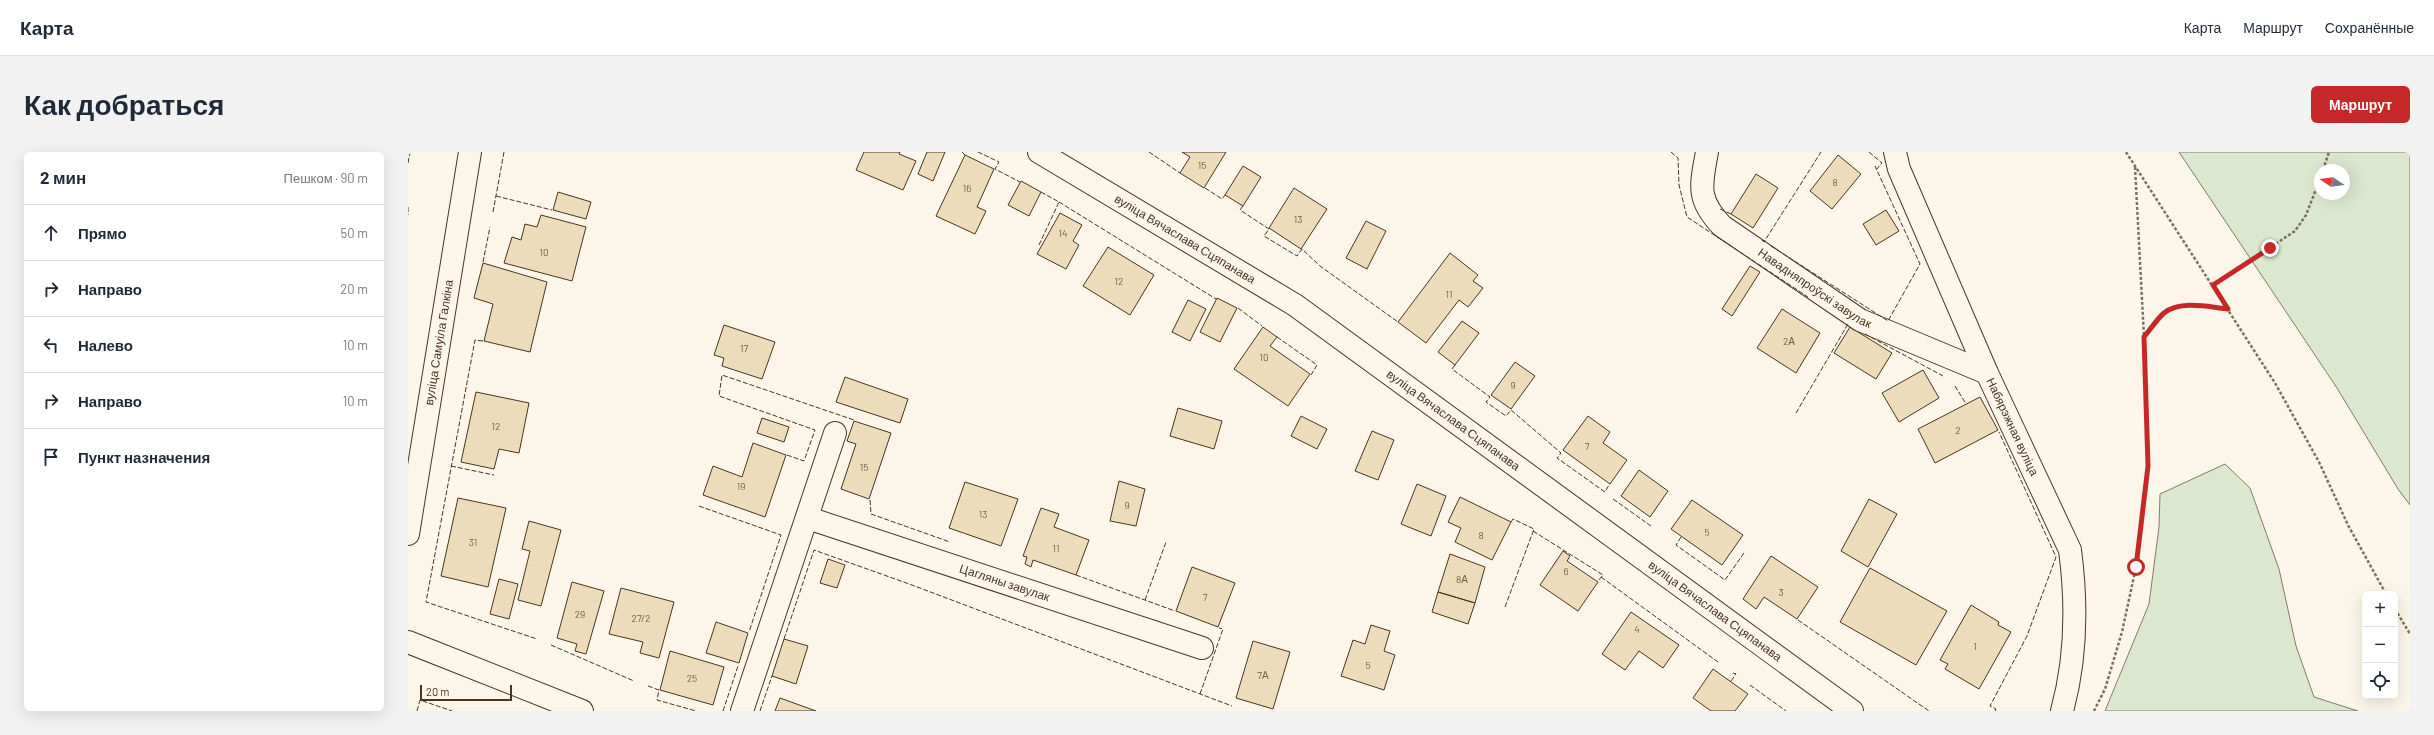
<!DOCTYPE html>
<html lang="ru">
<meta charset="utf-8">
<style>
body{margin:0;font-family:Barlow,sans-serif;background:#f2f2f3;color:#1f2937}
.controls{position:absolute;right:12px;bottom:12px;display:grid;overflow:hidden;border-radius:6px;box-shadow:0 4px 16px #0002}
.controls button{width:36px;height:36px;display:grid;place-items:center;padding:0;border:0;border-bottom:1px solid #e0e1e3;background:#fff;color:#1f2937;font:20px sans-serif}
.compass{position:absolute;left:1906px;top:12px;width:36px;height:36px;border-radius:50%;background:#fff;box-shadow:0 4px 16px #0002;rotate:283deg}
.scale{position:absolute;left:12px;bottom:10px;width:92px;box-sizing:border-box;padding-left:4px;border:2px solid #4a3520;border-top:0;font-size:11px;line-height:14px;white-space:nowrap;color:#4a3520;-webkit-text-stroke:3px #fbf6e9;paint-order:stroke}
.stop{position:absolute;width:12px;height:12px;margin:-9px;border:3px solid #c62828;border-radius:50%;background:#fff}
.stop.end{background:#c62828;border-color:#fff;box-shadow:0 1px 4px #0008}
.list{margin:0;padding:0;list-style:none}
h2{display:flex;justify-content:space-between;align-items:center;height:52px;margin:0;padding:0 16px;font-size:17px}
h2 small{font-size:13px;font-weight:400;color:#747a83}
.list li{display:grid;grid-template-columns:26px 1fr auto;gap:12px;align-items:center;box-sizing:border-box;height:56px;padding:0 16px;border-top:1px solid #e0e1e3}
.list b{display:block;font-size:15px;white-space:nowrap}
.list em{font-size:13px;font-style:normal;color:#747a83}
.icon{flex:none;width:22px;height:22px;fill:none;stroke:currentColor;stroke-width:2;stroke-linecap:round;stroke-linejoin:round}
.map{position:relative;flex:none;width:2002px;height:559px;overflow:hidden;border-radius:6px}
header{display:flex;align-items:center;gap:24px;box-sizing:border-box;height:56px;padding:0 20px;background:#fff;border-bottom:1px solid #e0e1e3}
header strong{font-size:19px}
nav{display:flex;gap:22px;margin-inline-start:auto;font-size:14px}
.intro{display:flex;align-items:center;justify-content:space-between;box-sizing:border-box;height:96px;padding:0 24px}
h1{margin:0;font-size:28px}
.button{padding:10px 18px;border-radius:6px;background:#c62828;color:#fff;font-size:14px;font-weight:700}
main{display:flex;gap:24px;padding:0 24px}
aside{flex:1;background:#fff;border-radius:6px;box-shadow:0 4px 16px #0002}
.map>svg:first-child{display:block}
.green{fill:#dce7d0;stroke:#887966;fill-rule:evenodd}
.building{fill:#ecdcbc;stroke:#4a3520}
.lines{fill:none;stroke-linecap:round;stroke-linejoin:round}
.street-casing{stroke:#4a3520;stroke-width:24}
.secondary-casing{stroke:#4a3520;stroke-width:24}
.path{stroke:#7f6f5c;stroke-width:2.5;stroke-dasharray:3 2;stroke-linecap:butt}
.street{stroke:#fbf6e9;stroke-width:22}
.secondary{stroke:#fbf6e9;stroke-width:22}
.fence{stroke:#4a3520;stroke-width:1;stroke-dasharray:5 2;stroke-linecap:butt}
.route{stroke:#c62828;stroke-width:5}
.labels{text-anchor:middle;stroke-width:3;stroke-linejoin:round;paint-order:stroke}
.number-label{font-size:10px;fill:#725f47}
.street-label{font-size:12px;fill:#4a3520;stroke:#fbf6e9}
</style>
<header>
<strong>Карта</strong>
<nav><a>Карта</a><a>Маршрут</a><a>Сохранённые</a></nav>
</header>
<div class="intro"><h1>Как добраться</h1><a class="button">Маршрут</a></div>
<main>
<aside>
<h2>2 мин<small>Пешком · 90 m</small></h2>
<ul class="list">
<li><svg class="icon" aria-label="ahead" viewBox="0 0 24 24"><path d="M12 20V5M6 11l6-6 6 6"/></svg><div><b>Прямо</b></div><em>50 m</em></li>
<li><svg class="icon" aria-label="right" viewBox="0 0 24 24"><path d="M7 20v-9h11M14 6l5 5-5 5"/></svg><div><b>Направо</b></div><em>20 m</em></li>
<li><svg class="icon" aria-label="left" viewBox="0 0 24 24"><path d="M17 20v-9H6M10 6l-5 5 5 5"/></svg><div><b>Налево</b></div><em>10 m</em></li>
<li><svg class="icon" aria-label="right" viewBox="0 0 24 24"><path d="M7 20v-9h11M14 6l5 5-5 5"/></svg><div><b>Направо</b></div><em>10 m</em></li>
<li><svg class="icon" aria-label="arrive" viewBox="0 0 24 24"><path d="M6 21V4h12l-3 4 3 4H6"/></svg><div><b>Пункт назначения</b></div></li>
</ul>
</aside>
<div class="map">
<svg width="2002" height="559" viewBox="0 0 2002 559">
<rect width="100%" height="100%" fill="#fbf6e9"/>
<path class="green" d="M1771 0H2002V353L1990 337 1929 236ZM1912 18H1936V42H1912Z
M1817 312 1842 336 1871 417 1888 494 1906 545 1950 559H1697L1741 452 1751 375 1752 342Z"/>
<path class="building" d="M456 0H492L491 2 508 9 495 38 448 18Z
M519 0H537L525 29 510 22Z
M774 0H818L796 36 772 21 782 5Z
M557 3 586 17 569 55 578 59 567 82 528 64Z
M1430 3 1453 22 1424 57 1402 39Z
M835 14 853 25 835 54 817 43Z
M1348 22 1370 36 1345 76 1323 62Z
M613 29 633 40 621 64 600 53Z
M886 36 919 57 893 97 861 76Z
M150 40 183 50 178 67 145 58Z
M1478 58 1491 79 1468 93 1455 72Z
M652 61 674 73 665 89 671 93 658 117 629 102Z
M133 63 178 75 164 129 96 111 104 85 113 88 117 72 129 75Z
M958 69 978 79 959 117 938 106Z
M700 95 746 123 722 163 675 134Z
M1042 101 1070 123 1065 129 1075 136 1060 155 1051 148 1018 191 990 170Z
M75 111 139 130 122 200 76 189 85 152 66 146Z
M1342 114 1352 120 1324 164 1314 157Z
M809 146 829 156 812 190 792 180Z
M780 148 798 157 782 189 764 180Z
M1374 157 1412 181 1388 221 1349 196Z
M1054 169 1071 181 1047 213 1030 200Z
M316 173 367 190 354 227 314 214 316 206 306 203Z
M855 175 869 185 862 194 902 222 880 254 826 217Z
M1442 175 1484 201 1468 227 1426 201Z
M1107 210 1127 224 1103 257 1083 243Z
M1515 218 1531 246 1491 270 1474 241Z
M437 225 500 247 492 271 428 250Z
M68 240 121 251 111 301 91 297 86 317 53 310Z
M1572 245 1590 278 1527 311 1510 277Z
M770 256 814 269 806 297 762 284Z
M893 264 919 277 909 297 883 284Z
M1180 264 1202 280 1195 291 1219 308 1202 332 1155 298Z
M354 266 381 275 376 290 349 281Z
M446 269 483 281 461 347 433 337 448 292 439 289Z
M964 279 986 288 970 328 947 319Z
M345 291 378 303 357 365 295 343 305 314 334 325Z
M1231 318 1260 339 1242 365 1213 344Z
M711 329 737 337 728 374 702 369Z
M557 330 610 347 593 394 541 376Z
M1009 332 1038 344 1023 384 993 372Z
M1052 345 1103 370 1084 408 1047 390 1053 376 1040 370Z
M50 346 98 356 80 435 33 424Z
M1461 347 1489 362 1460 415 1433 399Z
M1284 348 1335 383 1314 413 1263 377Z
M633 356 651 362 646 375 681 388 668 423 625 408 623 415 617 412 619 405 615 404Z
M121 369 153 378 133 454 110 448 122 399 114 397Z
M1155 399 1162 404 1159 409 1190 430 1170 459 1132 433Z
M1042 402 1077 415 1067 451 1030 440Z
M1363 404 1410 435 1389 467 1356 445 1348 457 1335 447Z
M420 407 437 413 429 436 412 431Z
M784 415 827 431 810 475 768 459Z
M1462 416 1539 459 1508 513 1432 470Z
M91 427 110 432 101 467 82 462Z
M164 430 196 439 178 502 167 499 169 492 149 486Z
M213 436 266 450 251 506 232 501 235 490 201 482Z
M1030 440 1067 451 1060 472 1024 460Z
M1563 453 1591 470 1590 473 1603 480 1571 537 1537 517 1540 512 1532 508Z
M1223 460 1271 493 1255 516 1231 499 1217 518 1194 502Z
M308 470 340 481 331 511 298 501Z
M963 473 982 479 976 499 987 503 976 538 933 524 945 488 957 492Z
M376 487 400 494 388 532 364 524Z
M845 489 882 500 865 557 828 546Z
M262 499 316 515 305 553 252 538Z
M1305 517 1340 542 1327 559H1303L1285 546Z
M372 546 408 559H367Z"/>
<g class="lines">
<g class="street-casing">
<g id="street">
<path id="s1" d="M1299 0C1293 33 1288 47 1314 74L1452 168 1579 221"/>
<path id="s2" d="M1487 0 1491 17 1579 221 1662 398C1669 451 1668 508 1654 559"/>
<path id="s3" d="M400 366 794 496"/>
<path id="s4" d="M0 382 62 0"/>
<path d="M0 490 174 559"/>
<path d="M334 559 427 281"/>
</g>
</g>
<g class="secondary-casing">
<g id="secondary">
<path id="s5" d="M631 0 887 153 1444 559"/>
</g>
</g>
<path class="path" d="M1718 0 1867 231 1911 310 1940 373 1978 442
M1727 15 1736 185C1742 178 1748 167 1756 161 1773 148 1801 155 1820 157
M1915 18 1921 0
M1805 133 1887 79 1898 63 1912 27
M1987 457 2002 482
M1686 559 1697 537 1714 480 1728 415 1740 314 1736 185"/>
<use href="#street" class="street"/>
<use href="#secondary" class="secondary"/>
<path class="fence" d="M554 0 557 3
M570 0 591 10 587 17 612 30
M741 0 772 21
M1263 0 1270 6 1271 33 1279 65 1400 145
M1461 0 1474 11 1468 18
M0 11 2 0
M797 36 814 47 817 43
M88 44 144 58
M651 50 808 147
M835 54 832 58 861 77 856 84 889 104 894 97 912 114 990 170
M0 55V63
M1312 57 1323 62
M85 60 96 0
M1354 88 1356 90 1413 0
M631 93 651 50 633 40
M1363 94 1480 169 1512 112 1467 14
M75 110 82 75
M830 156 854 174
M1457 182 1535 224
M869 185 909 213 903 223
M75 189 67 188 18 450 129 487
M1047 213 1044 217 1082 245 1078 250 1098 264 1103 258 1153 301 1149 306 1197 340 1201 333
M1547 234 1558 252
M1388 261 1440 172
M379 303 396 309 407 278 311 244 314 223 446 268
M43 314 86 323
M1205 347 1243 374
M462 348 463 362 542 390
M291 354 373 383 341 480
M1125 379 1195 423 1190 429
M1273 385 1268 393 1317 428 1336 401
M668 423 767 459
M1193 425 1310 510
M737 448 758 390
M1097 455 1126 377 1105 367 1103 370
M1390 468 1521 559
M376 487 406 398 504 433 824 554
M143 493 226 529
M1323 529 1328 522 1325 521
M1342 533 1378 559
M240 534 251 538 249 548 288 559
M792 542 815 477 811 476
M9 559 12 548 44 559
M315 559 330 514
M352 559 364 524
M1587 559 1588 557 1582 554 1619 484 1648 405 1591 280"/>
</g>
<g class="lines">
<path class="route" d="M1728 415 1740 314 1736 185C1742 178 1749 167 1756 161 1773 148 1801 155 1820 157L1805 133 1862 96"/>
</g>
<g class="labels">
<g class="number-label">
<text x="794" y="17">15</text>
<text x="1427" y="34">8</text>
<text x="559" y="40">16</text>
<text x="890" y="71">13</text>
<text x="655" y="85">14</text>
<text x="136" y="104">10</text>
<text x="711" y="133">12</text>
<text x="1041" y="146">11</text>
<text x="1381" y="193">2А</text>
<text x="336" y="200">17</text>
<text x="856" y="209">10</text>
<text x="1105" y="237">9</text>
<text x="88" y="278">12</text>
<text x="1550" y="282">2</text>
<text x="1179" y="298">7</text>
<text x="456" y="319">15</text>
<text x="333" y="338">19</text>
<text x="719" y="357">9</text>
<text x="575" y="366">13</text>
<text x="1299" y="384">5</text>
<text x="1073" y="387">8</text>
<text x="65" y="394">31</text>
<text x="648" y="400">11</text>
<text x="1158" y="423">6</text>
<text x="1054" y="431">8А</text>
<text x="1373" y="444">3</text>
<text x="797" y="449">7</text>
<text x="172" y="466">29</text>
<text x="233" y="470">27/2</text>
<text x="1229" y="481">4</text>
<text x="1567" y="498">1</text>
<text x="960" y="517">5</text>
<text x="855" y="527">7А</text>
<text x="284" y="530">25</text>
</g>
<g class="street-label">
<text dy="4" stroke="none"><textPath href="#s5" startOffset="170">вуліца Вячаслава Сцяпанава</textPath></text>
<text dy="4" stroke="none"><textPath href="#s1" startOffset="192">Навадняпроўскі завулак</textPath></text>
<text dy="4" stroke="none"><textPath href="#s4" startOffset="194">вуліца Самуіла Галкіна</textPath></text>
<text dy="4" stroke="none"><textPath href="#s5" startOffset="494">вуліца Вячаслава Сцяпанава</textPath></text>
<text dy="4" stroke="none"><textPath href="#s2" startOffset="299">Набярэжная вуліца</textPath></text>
<text dy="4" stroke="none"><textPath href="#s3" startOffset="207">Цагляны завулак</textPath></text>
<text dy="4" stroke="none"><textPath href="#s5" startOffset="818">вуліца Вячаслава Сцяпанава</textPath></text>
</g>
</g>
</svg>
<div class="controls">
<button>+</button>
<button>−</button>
<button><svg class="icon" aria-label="locate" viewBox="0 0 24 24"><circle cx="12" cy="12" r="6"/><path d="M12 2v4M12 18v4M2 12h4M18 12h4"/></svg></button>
</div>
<svg class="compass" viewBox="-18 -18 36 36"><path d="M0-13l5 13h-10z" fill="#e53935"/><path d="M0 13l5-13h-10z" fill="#747a83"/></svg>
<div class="scale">20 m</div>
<div class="stop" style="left:1728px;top:415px"></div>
<div class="stop end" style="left:1862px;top:96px"></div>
</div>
</main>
